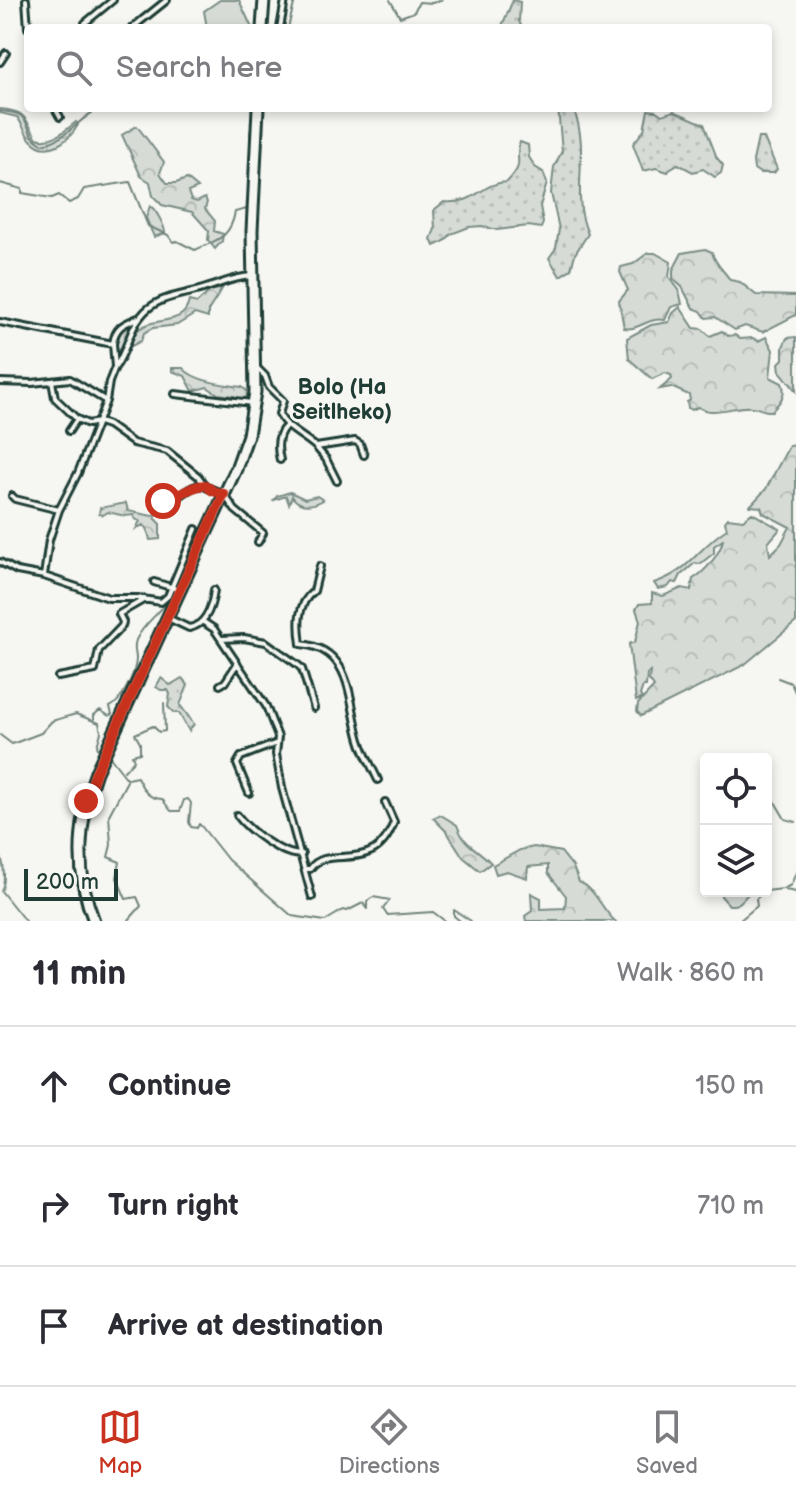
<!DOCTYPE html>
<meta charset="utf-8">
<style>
body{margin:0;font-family:"Balsamiq Sans",sans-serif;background:#f2f2f3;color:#2b2b33}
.controls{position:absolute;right:24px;bottom:24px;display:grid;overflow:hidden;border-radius:8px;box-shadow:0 4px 12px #0003}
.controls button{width:72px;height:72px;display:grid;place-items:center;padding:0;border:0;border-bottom:2px solid #e1e1e2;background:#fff;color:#2b2b33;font:40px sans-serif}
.scale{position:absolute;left:24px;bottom:20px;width:94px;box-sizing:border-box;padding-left:8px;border:4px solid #1f3d34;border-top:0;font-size:22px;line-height:28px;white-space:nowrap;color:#1f3d34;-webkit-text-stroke:6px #f6f6f2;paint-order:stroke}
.stop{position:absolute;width:24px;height:24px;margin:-18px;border:6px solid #c8321e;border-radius:50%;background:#fff}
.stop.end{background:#c8321e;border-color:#fff;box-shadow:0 2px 8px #0008}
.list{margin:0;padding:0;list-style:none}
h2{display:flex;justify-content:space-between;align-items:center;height:104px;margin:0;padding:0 32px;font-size:34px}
h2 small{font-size:26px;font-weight:400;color:#7c7c81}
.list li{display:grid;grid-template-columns:52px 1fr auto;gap:24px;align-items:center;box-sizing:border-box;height:120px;padding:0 32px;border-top:2px solid #e1e1e2}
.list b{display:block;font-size:30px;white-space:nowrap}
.list em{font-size:26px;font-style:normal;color:#7c7c81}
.icon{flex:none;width:44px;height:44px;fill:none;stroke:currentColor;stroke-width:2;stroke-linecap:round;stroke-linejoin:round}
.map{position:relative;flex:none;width:796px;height:921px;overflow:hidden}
.search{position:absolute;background:#fff;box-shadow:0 4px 12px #0003;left:24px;right:24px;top:24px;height:88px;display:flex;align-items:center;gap:20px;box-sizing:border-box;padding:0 28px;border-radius:8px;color:#7c7c81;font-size:30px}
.sheet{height:464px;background:#fff}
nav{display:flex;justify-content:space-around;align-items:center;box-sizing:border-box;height:112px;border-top:2px solid #e1e1e2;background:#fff;font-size:22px;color:#7c7c81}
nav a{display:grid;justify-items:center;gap:4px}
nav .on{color:#c8321e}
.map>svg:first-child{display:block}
.grass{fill:url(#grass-dots);stroke:#7a8c85;stroke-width:2}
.forest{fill:url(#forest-crowns);stroke:#7a8c85;stroke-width:2}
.wetland{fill:url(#wetland-marsh);stroke:#7a8c85;stroke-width:2}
.park{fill:#d6dbd6;stroke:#7a8c85;stroke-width:2}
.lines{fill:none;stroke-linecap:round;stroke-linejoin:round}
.stream{stroke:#72847d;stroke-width:2}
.street-casing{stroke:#1f3d34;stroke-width:10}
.primary-casing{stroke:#1f3d34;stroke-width:15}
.street{stroke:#f6f6f2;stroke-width:4}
.primary{stroke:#f6f6f2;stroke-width:9}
.route{stroke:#c8321e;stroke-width:10}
.labels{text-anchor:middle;stroke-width:6;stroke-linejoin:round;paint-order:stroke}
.neighbourhood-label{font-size:22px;font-weight:bold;fill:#1f3d34;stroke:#f6f6f2}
</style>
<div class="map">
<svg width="796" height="921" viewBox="0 0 796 921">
<defs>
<pattern id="grass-dots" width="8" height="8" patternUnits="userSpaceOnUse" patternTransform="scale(2)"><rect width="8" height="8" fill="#d6dbd6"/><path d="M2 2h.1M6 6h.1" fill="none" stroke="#b7bdb8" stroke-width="1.8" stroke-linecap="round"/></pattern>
<pattern id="forest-crowns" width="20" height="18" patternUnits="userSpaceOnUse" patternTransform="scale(2)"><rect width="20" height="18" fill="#d6dbd6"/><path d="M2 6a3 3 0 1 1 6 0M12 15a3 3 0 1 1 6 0" fill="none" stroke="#b7bdb8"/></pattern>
<pattern id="wetland-marsh" width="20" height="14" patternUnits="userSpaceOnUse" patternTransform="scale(2)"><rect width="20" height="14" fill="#d6dbd6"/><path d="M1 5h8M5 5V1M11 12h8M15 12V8" fill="none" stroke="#b7bdb8"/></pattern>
</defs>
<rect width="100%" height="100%" fill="#f6f6f2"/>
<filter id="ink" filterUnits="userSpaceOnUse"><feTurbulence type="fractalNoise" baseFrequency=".0125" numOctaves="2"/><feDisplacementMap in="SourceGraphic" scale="16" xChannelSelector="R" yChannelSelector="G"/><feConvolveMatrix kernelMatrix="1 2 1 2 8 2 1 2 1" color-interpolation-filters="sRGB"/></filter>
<g filter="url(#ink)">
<path class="grass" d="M513 0 520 2 519 21 522 28H501Z
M558 108H573C592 153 569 191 588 234L575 254 571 269 560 276 549 258 556 248 559 229 551 193 554 167 562 151Z
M648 110 656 111 662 115 674 111 704 124 717 158 723 165 721 173 715 177 703 169 693 172 678 164 671 168 668 172 656 168 643 171 633 144 644 130Z
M758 138H764L777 169 774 173H760L754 169 753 161Z
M520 142 528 145 529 157 535 167 543 172 547 183 540 206 543 223 541 228 528 226 497 230 482 226 469 227 451 234 445 241 434 246 431 239 435 229 434 210 444 202C477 205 480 183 507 182 527 162 513 160 520 142Z
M161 678 170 685 182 678 188 685 180 705 194 724 189 731 179 713H174L168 707 170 694 168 690H161L156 687Z"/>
<path class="forest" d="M137 126 164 162 160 173 167 183H176L187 179 198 188 188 192 191 200 197 202 205 198 207 202 205 209 215 221 214 231 223 234 222 241 215 249 208 240 209 231 192 212 162 205 153 196 150 182 141 176 122 135Z
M150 206C156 209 165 227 165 233L154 237 146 218Z
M705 249 712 252C715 265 724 270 730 280L740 282 756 295 796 296V315L763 332 745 326 735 330 715 317 706 318 701 311 693 308 682 287 673 279V270L682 253Z
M648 253H655L671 262 669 277 679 290 682 304 671 307 665 320C647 317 639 331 624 328L619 301 628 290 620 272 621 267 633 264Z
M222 289 208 311V318L195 314 177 325 153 328 144 333 141 341 124 350 116 348 120 332 128 324 138 330C154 315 184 328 189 301L197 303 211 290Z
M680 307 694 328 702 329 710 336 722 331 728 336 735 335 740 339 753 338 758 341 766 337 773 350 770 377 782 383C787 395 780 402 772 411 764 412 761 408 752 407 735 405 713 417 698 407L692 410 688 408 687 402 690 400 689 395 671 387 660 389 672 379 671 375 665 373 652 379 629 359 627 338 651 325 669 322 673 313Z
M796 337V391L780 371 779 363 783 359V347L787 338Z
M172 368H183C193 381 225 385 242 387L247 391 246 399 242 400 234 396 218 394 207 387 193 391 185 376 172 371Z
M796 445V622L744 665 641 716 637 711 638 704 654 687 649 680 650 672 647 674 646 686H643L640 695 642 698 636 701 629 644 635 642 640 621 636 609 639 604 652 603V593L663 596 682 588 691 590 693 579C705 572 720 554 723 540L714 546V553L700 564 695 563 681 575 677 583 672 582 668 587 658 589 654 583C691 571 697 548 727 529L725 522 728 518 743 520 752 513 780 529 768 543 770 555 781 544 790 527 763 513 761 507 750 506 766 489 789 446Z
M290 492 305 499 317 496 323 500C313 506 299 508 292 496L289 504 286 496 274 500 277 496Z
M126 503 128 511 152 516 157 513 155 518 160 523V539L150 540 147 528 143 525 136 529 140 521 135 519 133 515 125 516 108 512 103 515 99 514 100 508Z
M441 815 457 825C465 847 475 846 491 863L480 871 463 857 447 832 433 818Z
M534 847 561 852 573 867 579 882C595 888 602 910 615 921H526L525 916 532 911 531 893 541 898V909L565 908 566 896 548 873V865L528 867 527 878 507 871 496 874 493 865 520 850Z
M720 891H751C743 898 741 906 729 905L721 896Z"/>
<path class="wetland" d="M0 109C27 111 24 118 37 138 52 143 65 131 76 122L78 125C69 141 47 158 31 140 25 134 23 124 17 117L0 113Z"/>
<path class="park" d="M220 0H239L252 28H207L204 11Z"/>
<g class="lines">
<path class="stream" d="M390 0 400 17 414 12 419 2 432 3 442 0
M288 28 295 0
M0 111C6 112 16 112 21 116 31 124 26 135 42 144 67 140 77 119 100 108
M251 158 250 133 253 121
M0 183 22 189V193L52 198 59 195 69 203 78 199 84 189 130 182 148 226 168 235 173 242 177 241 195 250C216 240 230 239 235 212L247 209 249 199
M250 189V168
M176 587 198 537
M778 678 791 683 796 694
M94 719V715L100 710 109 716 112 714 110 707C121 703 136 672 136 659 136 652 133 648 136 640 145 620 164 612 174 591
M0 735 12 744 41 733 52 721 76 714 99 723 101 732 97 746 99 751C77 806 64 864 87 921
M109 756 127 779 137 777C144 790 146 798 162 799L171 811H180L184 800 188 799 191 803 189 822 191 827 197 828 199 824 202 827 228 860 292 916 325 921 343 910 347 911 363 903 367 909V901L373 897 390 900 383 909 387 915 433 912 445 921
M124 771 134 760 132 755 140 753V743L135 734 153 726 159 732 165 731 164 703
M127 781 109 815 111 845 108 857 120 862 117 878 126 899 137 897 141 906 128 921
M766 794 775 802 785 819 796 822
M0 855C4 863 6 882 1 891L25 921
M785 890 796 892
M766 891 783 889 791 885 796 872
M460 921 454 916V910L471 921
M739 921 757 906 756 899 764 891"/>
<g class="street-casing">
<path id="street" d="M26 0 28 28
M85 23 113 0
M132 28 167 0
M280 28 285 0
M0 62 6 53
M55 108 60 117
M0 322 113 344C115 327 123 324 138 318
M116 366C127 351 129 330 141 316 156 296 181 296 203 289 221 284 233 277 252 276
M258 369 265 376 269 387 283 401 279 414C286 429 303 435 316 447L355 441 360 444 364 455
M52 381 55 398 77 419 88 424 99 422 108 425 133 443 167 451 198 476 206 487 224 494 235 510 263 533 258 542
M0 382 32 383 70 379 106 401
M175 394 252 403
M69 431 77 419
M316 447 326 459 337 481
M280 460C277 448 276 435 286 426
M12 496 15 499 59 510
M156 506C163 502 168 502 175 499 187 493 189 485 205 485
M0 562 17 571 44 576 109 598H137L161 602 168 596 196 529
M320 566 314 591C297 604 298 624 301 644 353 649 348 700 360 740 364 754 372 767 378 780
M44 576 49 540 59 510 78 473 106 401 109 382 115 367 113 344
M154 582 174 588
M168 618 189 628C206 625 212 606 214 590
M202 621 214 629 266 706 278 737 276 754 282 788 312 897
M221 639 244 638 266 642 298 665 302 669 314 708
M58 677 95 670 99 650 122 626 123 622 119 614 145 599
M220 685 225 682 237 664
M249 793 237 764 241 757 277 743
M237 815C247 829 284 858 302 854
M306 869H310C328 842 374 878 394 822L385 802"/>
</g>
<g class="primary-casing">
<path id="primary" d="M262 28 264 0
M94 921C74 871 78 822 96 772L236 469 248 435 255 392 252 231 258 108"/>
</g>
<use href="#street" class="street"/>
<use href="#primary" class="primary"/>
</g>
</g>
<g class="lines" filter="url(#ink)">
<path class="route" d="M86 801 96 772 224 494 213 491 205 485C188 486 179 498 163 501"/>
</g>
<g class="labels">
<g class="neighbourhood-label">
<text x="342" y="394">Bolo (Ha<tspan x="342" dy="25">Seitlheko)</tspan></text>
</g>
</g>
</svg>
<div class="controls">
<button><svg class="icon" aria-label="locate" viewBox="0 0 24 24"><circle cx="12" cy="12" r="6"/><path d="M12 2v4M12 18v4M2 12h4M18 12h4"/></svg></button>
<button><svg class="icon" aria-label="layers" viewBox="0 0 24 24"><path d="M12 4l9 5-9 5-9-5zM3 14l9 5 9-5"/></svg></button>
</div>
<div class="scale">200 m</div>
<div class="stop" style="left:163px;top:501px"></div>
<div class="stop end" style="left:86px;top:801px"></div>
<div class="search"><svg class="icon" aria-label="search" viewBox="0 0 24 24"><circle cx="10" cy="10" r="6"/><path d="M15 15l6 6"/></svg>Search here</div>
</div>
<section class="sheet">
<h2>11 min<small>Walk · 860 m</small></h2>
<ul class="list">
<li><svg class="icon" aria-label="ahead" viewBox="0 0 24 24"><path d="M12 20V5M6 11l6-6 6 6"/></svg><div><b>Continue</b></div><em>150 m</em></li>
<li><svg class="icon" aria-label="right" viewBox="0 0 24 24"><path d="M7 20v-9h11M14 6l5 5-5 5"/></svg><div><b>Turn right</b></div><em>710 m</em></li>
<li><svg class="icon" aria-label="arrive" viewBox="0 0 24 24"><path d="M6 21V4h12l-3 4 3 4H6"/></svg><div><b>Arrive at destination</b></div></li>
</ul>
</section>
<nav>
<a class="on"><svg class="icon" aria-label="map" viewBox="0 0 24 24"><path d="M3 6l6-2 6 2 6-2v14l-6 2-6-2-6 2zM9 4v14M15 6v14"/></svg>Map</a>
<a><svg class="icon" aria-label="directions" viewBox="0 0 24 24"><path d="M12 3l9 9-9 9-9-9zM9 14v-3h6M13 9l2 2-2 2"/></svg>Directions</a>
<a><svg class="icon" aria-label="saved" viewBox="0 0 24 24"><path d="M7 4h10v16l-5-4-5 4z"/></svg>Saved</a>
</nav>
